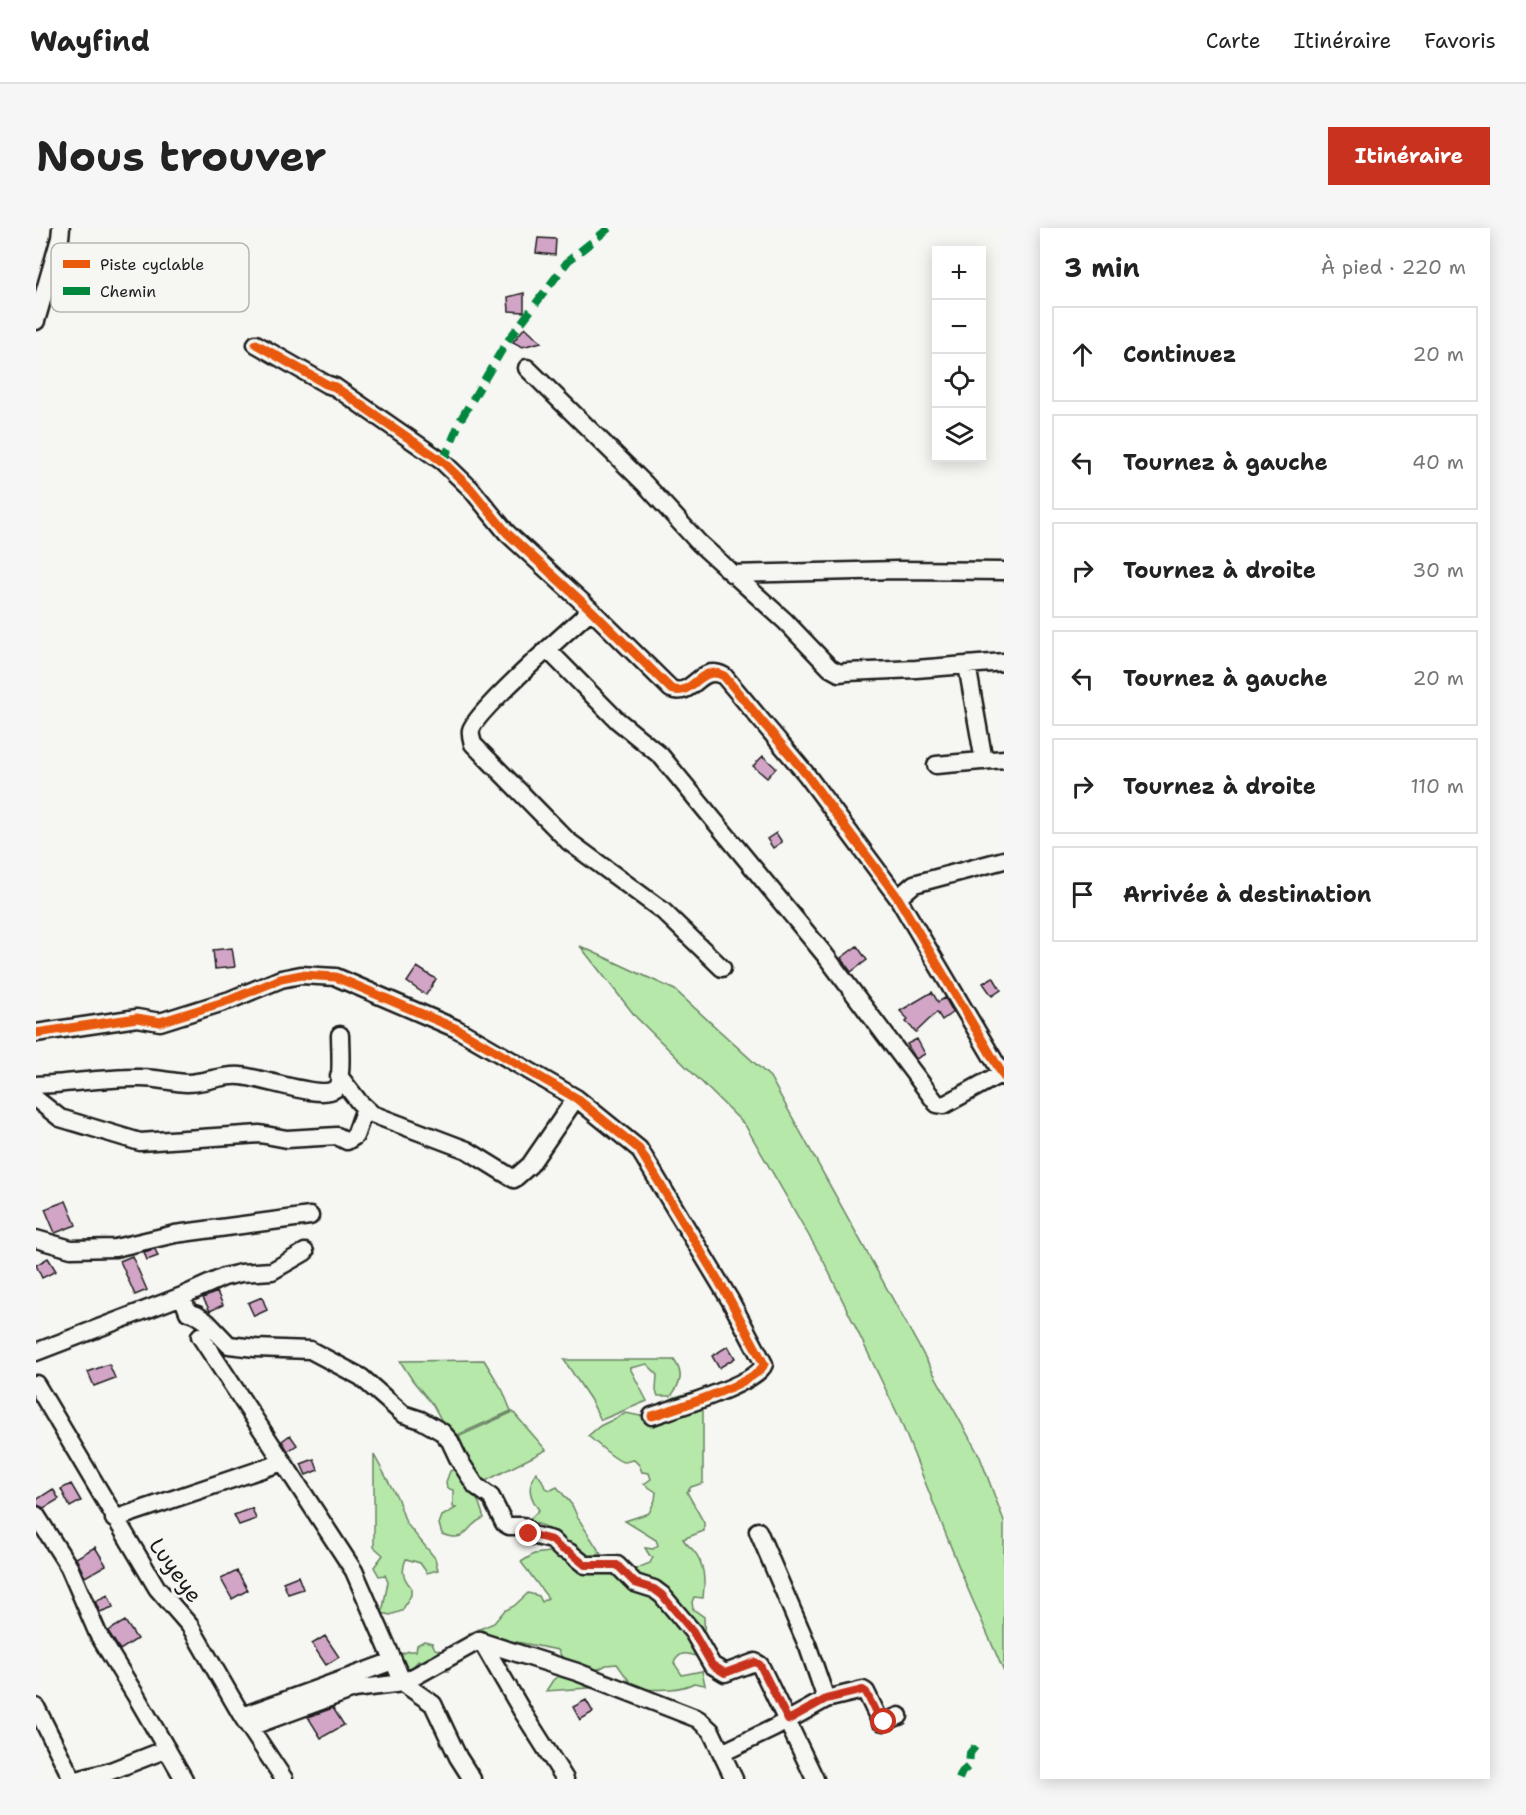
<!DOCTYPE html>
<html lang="fr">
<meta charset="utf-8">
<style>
body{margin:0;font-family:"Shantell Sans",sans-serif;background:#f6f6f6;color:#222}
.controls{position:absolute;right:18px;top:18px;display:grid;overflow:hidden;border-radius:0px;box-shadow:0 3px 15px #0003}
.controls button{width:54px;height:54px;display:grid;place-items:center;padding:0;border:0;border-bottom:2px solid #e0e0e0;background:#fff;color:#222;font:30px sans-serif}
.stop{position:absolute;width:18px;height:18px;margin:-14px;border:4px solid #c8321e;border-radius:50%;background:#fff}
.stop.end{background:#c8321e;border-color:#fff;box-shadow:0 2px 6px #0008}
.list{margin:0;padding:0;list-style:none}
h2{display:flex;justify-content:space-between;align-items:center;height:78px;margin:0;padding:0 24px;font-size:26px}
h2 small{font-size:20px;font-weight:400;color:#767676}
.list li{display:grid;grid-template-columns:39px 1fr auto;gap:18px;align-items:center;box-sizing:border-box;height:96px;margin:0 12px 12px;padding:0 12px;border:2px solid #e0e0e0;border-radius:0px}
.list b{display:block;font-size:22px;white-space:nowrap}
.list em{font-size:20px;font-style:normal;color:#767676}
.icon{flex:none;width:33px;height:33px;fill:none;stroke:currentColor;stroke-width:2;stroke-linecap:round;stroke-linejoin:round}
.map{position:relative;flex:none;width:968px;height:1551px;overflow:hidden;border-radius:0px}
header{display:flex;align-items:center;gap:36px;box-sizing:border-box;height:84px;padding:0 30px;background:#fff;border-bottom:2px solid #e0e0e0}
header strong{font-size:28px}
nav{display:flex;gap:33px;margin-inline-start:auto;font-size:21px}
.intro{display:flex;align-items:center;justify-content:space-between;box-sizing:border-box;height:144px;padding:0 36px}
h1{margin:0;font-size:42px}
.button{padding:15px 27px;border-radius:0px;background:#c8321e;color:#fff;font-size:21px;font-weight:700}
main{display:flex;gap:36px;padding:0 36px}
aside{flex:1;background:#fff;border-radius:0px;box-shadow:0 3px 15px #0003}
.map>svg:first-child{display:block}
.green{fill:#b5e8a9;stroke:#688262;stroke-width:1.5}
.building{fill:#d2a5c7;stroke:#1c1c1c;stroke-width:1.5}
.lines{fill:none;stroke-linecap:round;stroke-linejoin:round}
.minor-casing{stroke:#1c1c1c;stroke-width:21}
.minor{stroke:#f6f6f2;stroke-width:16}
.quiet{stroke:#00873e;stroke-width:8;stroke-dasharray:15 8;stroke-linecap:butt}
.cycleway-casing{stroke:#f6f6f2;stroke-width:13}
.cycleway{stroke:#e8590c;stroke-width:9}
.route{stroke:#c8321e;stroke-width:8}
.labels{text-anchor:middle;stroke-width:6;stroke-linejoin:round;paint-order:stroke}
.street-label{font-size:22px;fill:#1c1c1c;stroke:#f6f6f2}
.key{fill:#f6f6f2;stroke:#b5b5b2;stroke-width:1.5}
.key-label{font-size:16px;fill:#1c1c1c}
</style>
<header>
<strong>Wayfind</strong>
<nav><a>Carte</a><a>Itinéraire</a><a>Favoris</a></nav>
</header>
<div class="intro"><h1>Nous trouver</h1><a class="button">Itinéraire</a></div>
<main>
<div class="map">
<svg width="968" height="1551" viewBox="0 0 968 1551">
<rect width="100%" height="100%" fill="#f6f6f2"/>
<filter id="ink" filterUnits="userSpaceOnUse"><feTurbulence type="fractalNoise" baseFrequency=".0167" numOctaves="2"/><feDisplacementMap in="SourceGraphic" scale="12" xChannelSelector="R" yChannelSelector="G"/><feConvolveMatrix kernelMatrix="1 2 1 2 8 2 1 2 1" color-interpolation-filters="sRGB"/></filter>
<g filter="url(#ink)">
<path class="green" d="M544 718 639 762 734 849 944 1229 968 1293V1444L931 1359 863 1189 788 1034 709 897 600 789Z
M448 1132 467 1163 475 1183 415 1210 397 1177 377 1153 364 1133Z
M528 1132H638C648 1146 645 1155 635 1168H622L620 1163 621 1146 611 1136 594 1140 611 1173 565 1192 554 1171Z
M667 1161V1255L655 1259 651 1264 668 1295V1303L647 1311C650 1316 653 1318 657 1322 669 1335 669 1353 667 1370L658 1369 656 1374 657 1381 668 1389 669 1431C657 1428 645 1419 638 1435L646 1447 666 1443 669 1457 658 1455C641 1464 618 1461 599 1461L581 1436 570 1437 556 1445 566 1459 510 1463 517 1452 532 1441 522 1422 434 1405 458 1395 468 1383 478 1378 492 1365 503 1368 506 1374 512 1370 485 1334 498 1326 521 1323 504 1306 508 1298 492 1293 503 1282C493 1268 491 1259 500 1244L506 1252 509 1260 515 1262 521 1259 536 1277 542 1290 568 1331 589 1345 614 1335 617 1329 614 1328 609 1320 617 1321 622 1317 620 1312 589 1293 613 1285 619 1272 620 1264 608 1256 615 1251 613 1245 606 1244 603 1237 598 1232C594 1232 591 1234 588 1234 580 1234 559 1213 552 1208L564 1198 590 1185 604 1188 639 1169Z
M477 1184 510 1222 442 1257 417 1211Z
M338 1227 361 1269 370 1295 399 1330 402 1342 391 1345 384 1335 370 1331C365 1343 367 1350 375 1359V1367L366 1383 354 1387 346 1385 352 1354 349 1347 343 1348 338 1339 347 1327 338 1319Z
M421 1240 443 1275 448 1290C429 1296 433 1317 406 1306L403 1296 406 1288 420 1280 417 1279V1262L411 1260 410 1254 414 1243Z
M388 1413 396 1415 399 1421 412 1426 406 1432 412 1443C399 1443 395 1434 382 1433L376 1440 384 1449V1462L365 1444V1426L373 1423H380L381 1417Z"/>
<path class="building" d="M502 10 520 11 519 27 500 25Z
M488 65V84L473 83 472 69Z
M489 99 505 114 486 119 477 114Z
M727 528 740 540 731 550 717 538Z
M740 605 746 614 737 620 731 611Z
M821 718 831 732 815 744 805 730Z
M196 720 199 739 179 741 177 722Z
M381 739 400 751 390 767 371 754Z
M957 749 965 762 956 768 947 755Z
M896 764 902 774 909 770 917 784 906 792 901 784 880 804 870 794 872 791 864 783Z
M881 811 889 826 880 831 871 816Z
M30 973 40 997 19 1005 9 981Z
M119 1021 122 1028 111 1032 108 1024Z
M96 1028 111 1062 99 1067 84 1033Z
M12 1030 20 1043 6 1050 0 1037Z
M181 1064 187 1077 174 1083 167 1070Z
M226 1069 231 1082 218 1088 212 1075Z
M692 1118 699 1130 683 1140 676 1128Z
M73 1136 79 1150 58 1158 52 1144Z
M254 1207 261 1217 252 1223 246 1213Z
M278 1231 282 1242 270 1247 265 1236Z
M35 1256 45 1273 34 1279 25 1261Z
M17 1261 23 1271 8 1280 1 1277 0 1272Z
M216 1280 220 1291 203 1297 198 1287Z
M59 1319 70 1337 49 1349 40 1330Z
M201 1343 212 1362 196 1371 185 1351Z
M262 1348 267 1361 252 1366 247 1354Z
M72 1367 77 1379 64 1384 59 1373Z
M89 1393 101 1411 84 1422 72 1403Z
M289 1408 303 1429 290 1437 276 1416Z
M550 1472 557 1484 544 1492 537 1479Z
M297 1480 308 1497 285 1510 272 1489Z"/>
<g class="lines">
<g class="minor-casing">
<path id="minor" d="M0 93 24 10 25 0
M220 116 290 156 299 159 407 234 435 261 471 305 555 382 635 461C658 470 663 435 688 448L770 546 862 670 968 849
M491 140 609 256 663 315 749 393 794 440 803 445 811 444 880 441 968 434
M696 346 861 342 968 343
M555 382C535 400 439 484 435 502 434 506 436 512 437 516L532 613 627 683 686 740
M512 422 581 492 625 528 789 727 901 876 908 877 966 845
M931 437 948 533
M900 537 968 531
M862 670 878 656 968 632
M0 805 101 790 124 794 194 772 245 751 265 747 300 749 421 801 540 870 603 921 694 1072 728 1136C722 1155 637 1181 616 1188
M303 848 323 874 336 886 431 922 478 951 494 937 540 870
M0 857C35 856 69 849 105 850 121 850 135 854 151 855 169 855 187 846 205 848 224 849 285 872 299 861 307 854 304 818 304 807
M0 871 24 890 104 914 224 906 251 911 301 908 311 913 319 908 329 880
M0 1011 35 1021 79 1020 139 1006 274 988
M146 1068 152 1084 161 1087 171 1094 193 1117 219 1120 274 1122 325 1149 367 1186 385 1192 406 1204 414 1213 423 1232 440 1258 455 1269 468 1295 473 1298H487L496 1307 516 1312 525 1321 533 1324 549 1337H581L599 1355 618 1361 626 1367 657 1404 676 1437 689 1445 719 1434 724 1437 779 1551
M164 1108 247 1234
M0 1124 146 1068 188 1049 205 1045 236 1043 269 1024
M0 1156 121 1360 154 1398 206 1488 248 1551
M0 1287 33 1339 62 1406 100 1468 148 1551
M78 1291 247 1234 318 1343 367 1455 397 1476 422 1529 436 1551
M722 1303 772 1419 790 1471
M446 1414 541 1444 662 1491 675 1503 698 1551
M0 1479 36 1551
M206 1488 357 1433
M214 1499 318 1461 367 1455 444 1412 446 1414 486 1483 529 1551
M686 1525 738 1500 790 1471 827 1462 830 1464 844 1493 848 1494 863 1488
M45 1551 72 1544 131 1521"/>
</g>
<use href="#minor" class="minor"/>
<path class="quiet" d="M407 234 425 191 470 115 532 33 573 0
M923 1551 926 1544 933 1538 934 1525 942 1515H941"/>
<g class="cycleway-casing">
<path id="cycleway" d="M220 116 290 156 299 159 407 234 435 261 471 305 555 382 635 461C658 470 663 435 688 448L770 546 862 670 968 849
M0 805 101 790 124 794 194 772 245 751 265 747 300 749 421 801 540 870 603 921 694 1072 728 1136C722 1155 637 1181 616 1188"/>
</g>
<use href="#cycleway" class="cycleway"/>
</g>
</g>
<g class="lines" filter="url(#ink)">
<path class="route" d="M493 1306 516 1312 525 1321 533 1324 549 1337H581L599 1355 618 1361 626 1367 657 1404 676 1437 689 1445 719 1434 724 1437 752 1492 790 1471 827 1462 830 1464 844 1493 848 1494"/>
</g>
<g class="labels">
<g class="street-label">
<text transform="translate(140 1342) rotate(54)" y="8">Luyeye</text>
</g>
</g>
<rect x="15" y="15" width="198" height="69" rx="9" class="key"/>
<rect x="27" y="32" width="27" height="8" fill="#e8590c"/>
<rect x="27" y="59" width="27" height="8" fill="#00873e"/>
<g class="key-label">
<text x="64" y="42">Piste cyclable</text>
<text x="64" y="69">Chemin</text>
</g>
</svg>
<div class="controls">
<button>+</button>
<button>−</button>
<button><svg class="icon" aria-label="locate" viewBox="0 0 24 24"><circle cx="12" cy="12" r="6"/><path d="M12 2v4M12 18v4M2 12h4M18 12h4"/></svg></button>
<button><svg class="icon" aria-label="layers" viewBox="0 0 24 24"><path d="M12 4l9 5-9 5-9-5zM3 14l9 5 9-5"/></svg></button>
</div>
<div class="stop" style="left:848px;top:1494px"></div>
<div class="stop end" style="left:493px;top:1306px"></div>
</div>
<aside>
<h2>3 min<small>À pied · 220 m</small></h2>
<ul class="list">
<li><svg class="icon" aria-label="ahead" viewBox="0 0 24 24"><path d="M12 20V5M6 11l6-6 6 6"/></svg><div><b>Continuez</b></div><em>20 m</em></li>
<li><svg class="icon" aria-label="left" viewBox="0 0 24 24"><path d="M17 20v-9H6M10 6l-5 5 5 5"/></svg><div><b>Tournez à gauche</b></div><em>40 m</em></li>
<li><svg class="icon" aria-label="right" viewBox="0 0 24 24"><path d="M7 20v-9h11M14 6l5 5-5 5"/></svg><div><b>Tournez à droite</b></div><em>30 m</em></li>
<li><svg class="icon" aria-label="left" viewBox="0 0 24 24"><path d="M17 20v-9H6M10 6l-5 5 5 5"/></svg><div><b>Tournez à gauche</b></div><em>20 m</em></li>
<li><svg class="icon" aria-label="right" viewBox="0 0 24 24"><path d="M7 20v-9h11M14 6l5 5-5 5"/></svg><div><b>Tournez à droite</b></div><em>110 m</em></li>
<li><svg class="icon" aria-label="arrive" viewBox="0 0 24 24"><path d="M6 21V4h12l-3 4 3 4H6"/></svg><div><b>Arrivée à destination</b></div></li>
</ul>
</aside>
</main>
